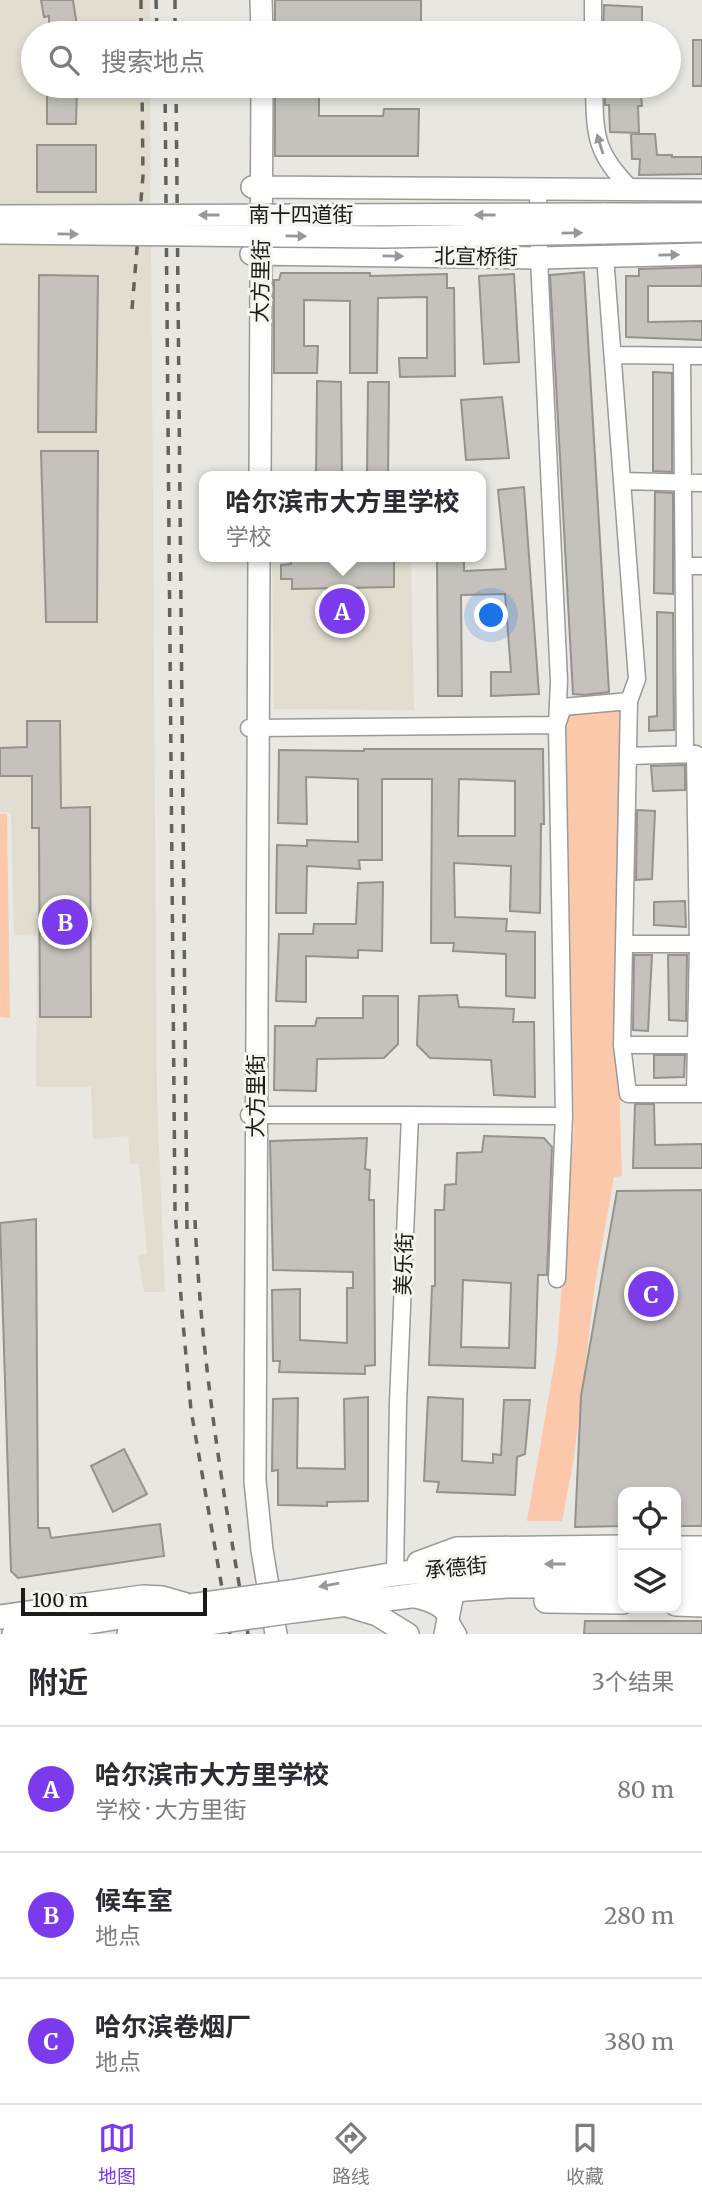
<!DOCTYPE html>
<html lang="zh">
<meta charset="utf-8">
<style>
body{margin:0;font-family:Merriweather,"Noto Sans SC",serif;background:#f2f2f3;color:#2b2b33}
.controls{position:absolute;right:21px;bottom:21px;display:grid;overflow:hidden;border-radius:14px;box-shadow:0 4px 10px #0003}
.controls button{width:63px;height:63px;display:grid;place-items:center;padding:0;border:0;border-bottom:2px solid #e1e1e2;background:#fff;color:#2b2b33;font:35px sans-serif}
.scale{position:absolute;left:21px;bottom:18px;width:186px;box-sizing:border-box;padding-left:7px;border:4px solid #1b1b19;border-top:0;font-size:19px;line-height:24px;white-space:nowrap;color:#1b1b19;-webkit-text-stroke:5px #f7f5ef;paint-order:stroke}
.you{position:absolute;left:492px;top:616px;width:24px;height:24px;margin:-18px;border:5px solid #fff;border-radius:50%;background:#1a73e8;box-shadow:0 0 0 10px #1a73e833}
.badge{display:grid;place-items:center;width:46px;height:46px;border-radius:50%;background:#7c3aed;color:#fff;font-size:23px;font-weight:700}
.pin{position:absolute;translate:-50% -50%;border:4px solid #fff;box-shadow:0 2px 7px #0006}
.popup{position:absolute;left:199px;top:471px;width:287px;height:91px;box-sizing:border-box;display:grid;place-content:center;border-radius:14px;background:#fff;filter:drop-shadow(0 2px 5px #0005);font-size:23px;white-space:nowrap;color:#7c7c81}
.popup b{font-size:26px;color:#2b2b33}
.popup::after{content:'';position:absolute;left:50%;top:100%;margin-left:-14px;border:14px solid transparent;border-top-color:#fff}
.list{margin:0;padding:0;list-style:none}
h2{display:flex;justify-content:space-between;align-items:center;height:91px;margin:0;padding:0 28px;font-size:30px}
h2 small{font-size:23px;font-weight:400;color:#7c7c81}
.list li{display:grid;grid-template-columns:46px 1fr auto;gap:21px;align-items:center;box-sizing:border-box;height:126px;padding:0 28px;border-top:2px solid #e1e1e2}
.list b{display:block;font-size:26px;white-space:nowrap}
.list p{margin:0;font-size:23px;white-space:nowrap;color:#7c7c81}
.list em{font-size:23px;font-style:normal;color:#7c7c81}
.icon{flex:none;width:38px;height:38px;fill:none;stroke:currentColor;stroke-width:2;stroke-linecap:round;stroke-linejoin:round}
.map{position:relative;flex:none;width:702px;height:1634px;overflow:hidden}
.search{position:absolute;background:#fff;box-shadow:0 4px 10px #0003;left:21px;right:21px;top:21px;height:77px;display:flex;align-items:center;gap:18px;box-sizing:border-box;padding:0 24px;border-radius:38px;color:#7c7c81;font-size:26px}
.sheet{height:469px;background:#fff}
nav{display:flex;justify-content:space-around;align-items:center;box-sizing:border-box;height:98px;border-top:2px solid #e1e1e2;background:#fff;font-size:19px;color:#7c7c81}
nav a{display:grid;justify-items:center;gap:4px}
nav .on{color:#7c3aed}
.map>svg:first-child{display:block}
.built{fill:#e1ddd0}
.green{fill:#fbc8ab}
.building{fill:#c5c1bc;stroke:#96928d;stroke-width:2;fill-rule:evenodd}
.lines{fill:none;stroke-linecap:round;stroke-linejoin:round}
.minor-casing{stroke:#9c9a95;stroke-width:19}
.major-casing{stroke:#9c9a95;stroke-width:24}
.highway-casing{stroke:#9c9a95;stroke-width:26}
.minor{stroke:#fff;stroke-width:16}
.major{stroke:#fff;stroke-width:21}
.highway{stroke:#fff;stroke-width:23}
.rail{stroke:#63625f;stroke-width:3.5;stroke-dasharray:9 9;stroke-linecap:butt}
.major-bridge-casing{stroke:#9c9a95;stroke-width:24;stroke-linecap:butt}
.highway-bridge-casing{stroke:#9c9a95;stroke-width:26;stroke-linecap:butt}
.major-bridge{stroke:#fff;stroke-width:21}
.highway-bridge{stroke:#fff;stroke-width:23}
.oneway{fill:#989898}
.labels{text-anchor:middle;stroke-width:6;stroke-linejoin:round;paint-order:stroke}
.street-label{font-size:21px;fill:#1b1b19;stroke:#f7f5ef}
</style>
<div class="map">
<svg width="702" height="1634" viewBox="0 0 702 1634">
<rect width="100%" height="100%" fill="#e9e7e1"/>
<path class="built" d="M0 0H150V33H33V86H150L157 1098 165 1292H144L138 1256 147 1254 139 1164H130L128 1136 93 1139 91 1087H36L37 936 14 935 11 813 0 812Z
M272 557H411L414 710 274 709Z"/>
<path class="green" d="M623 709 618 1049 622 1176 614 1177 595 1284 574 1458 562 1521H527L557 1349 574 1129 566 710Z
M0 814H7L10 1018 0 1017Z"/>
<path class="building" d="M41 0H73L78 33H49V16L44 17Z
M275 0H421V33H381V25L319 26V33H275Z
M604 5 642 7V32L613 30V33H603Z
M693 40H702V86H693Z
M47 86H77L76 124H47Z
M275 86H319V116H383L384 109H419L418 156H275Z
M605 86H614V94H641L642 106H638L639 133 610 132 609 105H605Z
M631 134H655L657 155H672V157H702V174L639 175 640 159H632Z
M37 145H96V192H37Z
M702 267V286H648V322L702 321V340L626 337V276H639V269Z
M584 272 609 692 584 695 573 694 550 275Z
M281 273H370V276L447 274V288H454L455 376 400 377 399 358H427V297L378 298 377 373H350V301L304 300V346H318L317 373H274V280H279Z
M514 274 519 362 484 364 479 276Z
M39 275 98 276 96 432H38Z
M653 372 672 373V472L653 471Z
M317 381 341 382 342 476H316Z
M368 382H389L388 476H367Z
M502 397 509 458 466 460 461 400Z
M41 451H98L97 622H46Z
M524 487 539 694 491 696V672H511L505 594 461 595 462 696H438L437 557H464V571L506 569 498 490Z
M655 492 673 493V594L654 593Z
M291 557H394V587L292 589V579H281V565L291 564Z
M657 612 673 613 674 730 649 731V717L657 716Z
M27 721H60L61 808 90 807 91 1017H40L39 828H32V776H0V748L27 747Z
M364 749H543L544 824H541L540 913 510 911 511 866 454 863 455 917 507 919 506 931 535 932V998L506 996V954L453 951 454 943H431L432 779H382V860H359L360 869 307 866 306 913H276L277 845 307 846V840L358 842V779L306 777 307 824 278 823 279 750 364 751ZM459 779 515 781V836H458Z
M685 765V790L653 791 651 766Z
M637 810 655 811 652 879 636 880Z
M383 882 382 951 358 950V958L306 956V1002L276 1001 279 934H313L314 924H356L358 883Z
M685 901 686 927 654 925V902Z
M634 955H652L648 1031 633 1030Z
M668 955H687L686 1021 669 1020Z
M457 995 459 1007 514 1009 513 1022H534L535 1097 494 1095 491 1060 430 1058 417 1045 419 996Z
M363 996H398V1044L384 1058 317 1059 316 1091 274 1090 275 1026H315L317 1018H363Z
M654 1055H685L684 1077 654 1078Z
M635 1104H654L655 1145 702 1144V1168H633Z
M484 1136 544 1138 552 1147 547 1275H538L535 1368 429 1365 432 1286H435V1210H444L445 1185 456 1184 457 1153 482 1152ZM463 1280 511 1283 509 1348 461 1347Z
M367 1138 365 1169 370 1170 369 1200H374L375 1365 365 1366V1374L279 1372 280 1361H273L272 1290 300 1289V1340L347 1343V1288H353V1272L273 1270 270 1141Z
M702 1190V1526H676V1492H623V1526L575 1527 581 1396 617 1191Z
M36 1219 38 1528H49L51 1538 160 1524 164 1556 18 1578 11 1571 0 1223Z
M368 1397V1501L327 1502V1506L278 1505V1470L272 1471 273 1399 298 1398 297 1468 345 1469 344 1399Z
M428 1397 463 1399 462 1461 493 1463V1454L501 1455 504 1400H530L525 1454 517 1457 515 1495 437 1492 439 1482 424 1481Z
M124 1449 147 1494 113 1512 91 1466Z
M585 1621H702V1634H584Z"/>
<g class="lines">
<g class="minor-casing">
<path id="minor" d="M593 0V33
M594 86C595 138 595 153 633 191
M538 190 539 258 559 681 557 725 564 1116 557 1279
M605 256 637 679 629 701
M613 355 702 356
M682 356 685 754
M622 481 702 483
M684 566H702
M249 728 557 725 563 707 629 701 622 1045 628 1094H702
M629 756 696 754
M624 944H702
M622 1045H702
M695 1094 698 944 695 754
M249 1115H410L398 1403 395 1574
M410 1115 564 1116
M413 1599C440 1605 445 1611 458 1634"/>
</g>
<g class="major-casing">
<path id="major" d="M261 0 262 33
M252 187 702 190
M603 214H702
M603 233 702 231
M251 254 539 258 702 254
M260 476 262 86
M259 557 255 1481 262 1550 276 1634
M344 1605 377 1615 408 1634
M445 1634 452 1599"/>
</g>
<g class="highway-casing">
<path id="highway" d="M676 1548H702
M419 1563 457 1549 623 1547
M676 1565H702
M676 1585H702
M291 1592 395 1574 490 1564H623
M546 1601 623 1602
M676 1604 702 1605
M293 1611 465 1589 507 1586 623 1585
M0 1617 143 1597 162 1598 190 1606
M14 1634 176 1608
M129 1634 194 1625"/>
</g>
<use href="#minor" class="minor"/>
<use href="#major" class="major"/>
<use href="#highway" class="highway"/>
<path class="rail" d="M141 0V33
M156 0 157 33
M175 0V33
M165 86 175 1209 182 1312 191 1410 230 1634
M176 86 187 1232
M132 309 143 176 142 86
M195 1220C201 1360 223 1496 248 1634"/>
<g class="major-bridge-casing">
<path id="major-bridge" d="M0 216 603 214
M0 233 383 237 603 233"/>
</g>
<g class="highway-bridge-casing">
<path id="highway-bridge" d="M190 1606 291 1592
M194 1625 293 1611"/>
</g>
<use href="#major-bridge" class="major-bridge"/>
<use href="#highway-bridge" class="highway-bridge"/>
</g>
<defs><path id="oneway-solid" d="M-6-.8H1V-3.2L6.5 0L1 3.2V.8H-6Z" transform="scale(1.75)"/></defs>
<g class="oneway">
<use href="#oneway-solid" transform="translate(600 144) rotate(-107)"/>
<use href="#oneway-solid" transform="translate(209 215) rotate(180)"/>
<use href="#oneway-solid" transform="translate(485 215) rotate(180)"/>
<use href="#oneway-solid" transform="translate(572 233) rotate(-1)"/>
<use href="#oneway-solid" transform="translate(68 234) rotate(1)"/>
<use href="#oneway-solid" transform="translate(296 236) rotate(1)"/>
<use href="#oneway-solid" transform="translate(669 255) rotate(-1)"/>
<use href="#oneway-solid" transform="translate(393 256) rotate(1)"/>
<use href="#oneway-solid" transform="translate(555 1564) rotate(180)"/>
<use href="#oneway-solid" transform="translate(329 1585) rotate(170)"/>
</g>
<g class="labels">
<g class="street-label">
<text x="301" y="222">南十四道街</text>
<text transform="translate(476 257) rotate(1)" y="7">北宣桥街</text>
<text transform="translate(261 281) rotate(-89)" y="7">大方里街</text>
<text transform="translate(256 1096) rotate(-90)" y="7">大方里街</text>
<text transform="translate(404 1264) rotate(-88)" y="7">美乐街</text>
<text transform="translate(456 1568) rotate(-5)" y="7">承德街</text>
</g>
</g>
</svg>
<div class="controls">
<button><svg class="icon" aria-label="locate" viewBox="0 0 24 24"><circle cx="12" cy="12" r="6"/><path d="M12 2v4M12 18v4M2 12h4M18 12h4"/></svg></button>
<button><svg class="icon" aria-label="layers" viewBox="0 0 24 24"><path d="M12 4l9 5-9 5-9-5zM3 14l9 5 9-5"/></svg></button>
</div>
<div class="scale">100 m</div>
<div class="you"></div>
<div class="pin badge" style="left:342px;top:611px">A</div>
<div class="popup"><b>哈尔滨市大方里学校</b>学校</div>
<div class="pin badge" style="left:65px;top:922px">B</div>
<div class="pin badge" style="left:651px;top:1294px">C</div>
<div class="search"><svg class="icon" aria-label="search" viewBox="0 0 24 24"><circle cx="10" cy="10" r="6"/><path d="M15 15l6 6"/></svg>搜索地点</div>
</div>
<section class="sheet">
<h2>附近<small>3个结果</small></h2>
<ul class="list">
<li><span class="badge">A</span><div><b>哈尔滨市大方里学校</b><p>学校 · 大方里街</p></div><em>80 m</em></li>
<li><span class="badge">B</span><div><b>候车室</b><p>地点</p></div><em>280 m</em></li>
<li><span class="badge">C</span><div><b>哈尔滨卷烟厂</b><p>地点</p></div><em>380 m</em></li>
</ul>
</section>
<nav>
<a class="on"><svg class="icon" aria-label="map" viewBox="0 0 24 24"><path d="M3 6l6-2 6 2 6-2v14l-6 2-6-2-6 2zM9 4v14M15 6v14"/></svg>地图</a>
<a><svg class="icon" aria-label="directions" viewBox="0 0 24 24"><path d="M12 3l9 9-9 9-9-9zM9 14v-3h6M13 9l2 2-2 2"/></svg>路线</a>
<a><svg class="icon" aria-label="saved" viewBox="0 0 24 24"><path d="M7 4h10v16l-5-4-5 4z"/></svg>收藏</a>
</nav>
